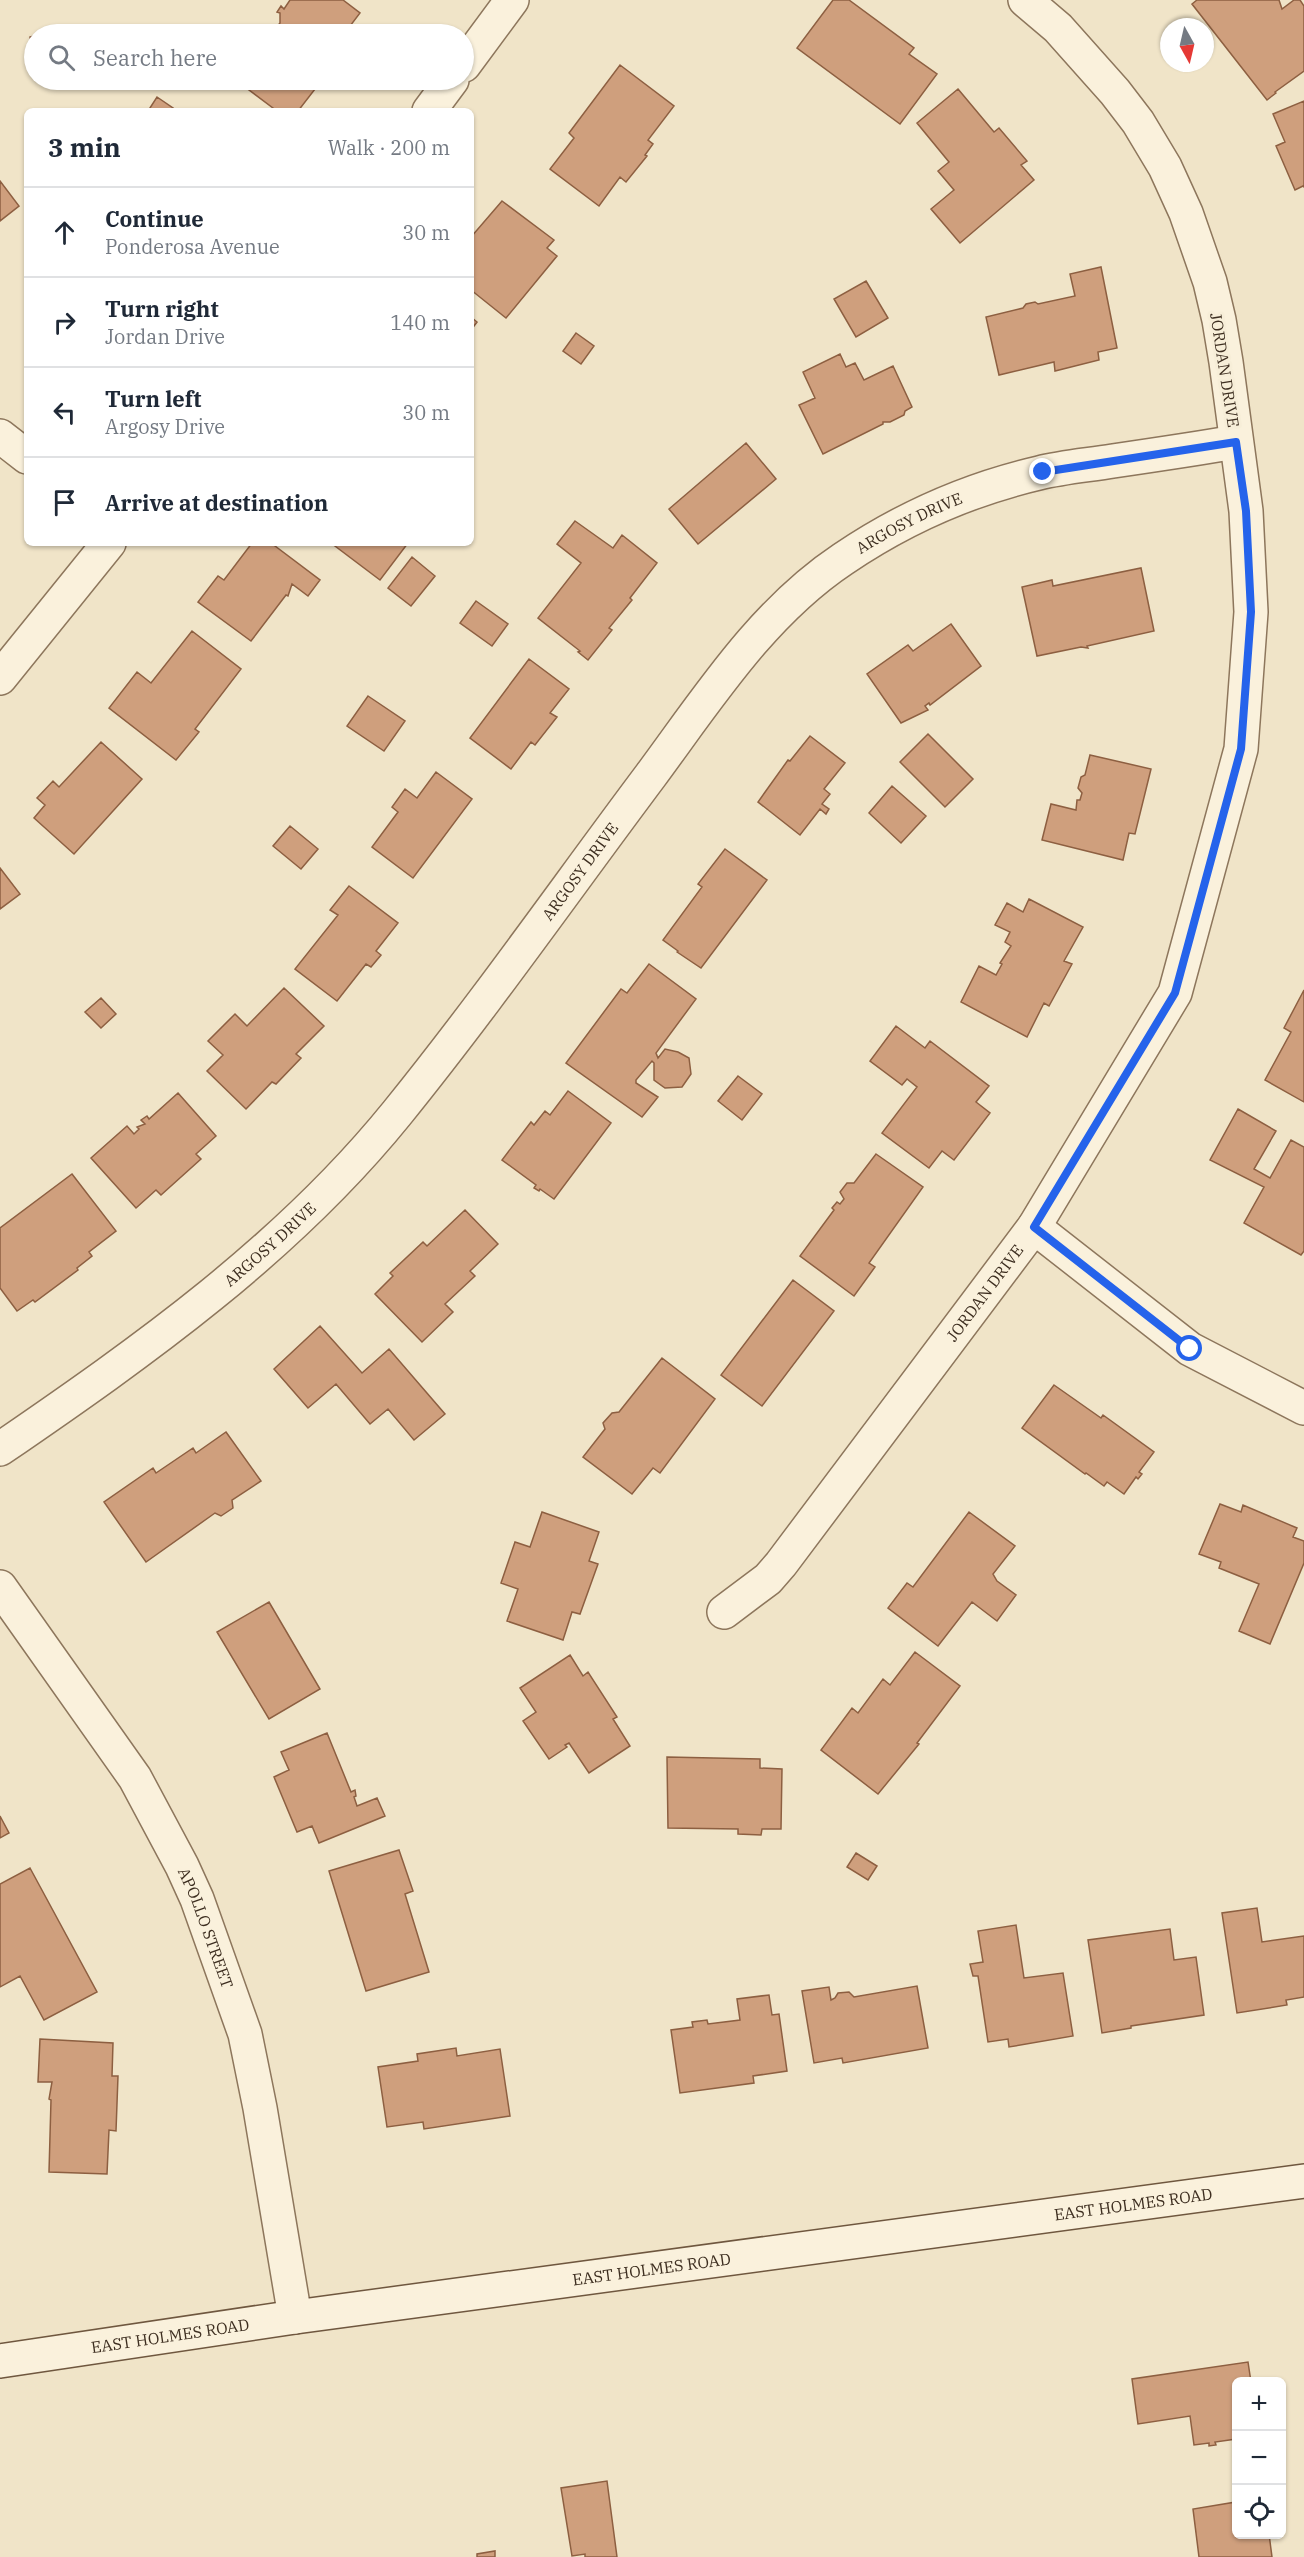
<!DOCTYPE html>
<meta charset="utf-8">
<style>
body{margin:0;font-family:"IBM Plex Serif",serif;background:#f2f2f3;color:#1f2937}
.controls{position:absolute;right:18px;bottom:18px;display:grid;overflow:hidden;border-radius:9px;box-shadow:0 2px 4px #0004}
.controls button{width:54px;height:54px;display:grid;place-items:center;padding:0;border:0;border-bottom:2px solid #e0e1e3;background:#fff;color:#1f2937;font:30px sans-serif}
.compass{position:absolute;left:1160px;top:18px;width:54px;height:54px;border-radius:50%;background:#fff;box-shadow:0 2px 4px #0004;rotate:172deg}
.stop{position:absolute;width:18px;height:18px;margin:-14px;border:4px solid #2563eb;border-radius:50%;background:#fff}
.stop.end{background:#2563eb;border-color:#fff;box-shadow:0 2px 6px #0008}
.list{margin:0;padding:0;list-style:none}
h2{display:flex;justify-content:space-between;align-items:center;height:78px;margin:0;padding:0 24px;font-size:26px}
h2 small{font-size:20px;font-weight:400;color:#747a83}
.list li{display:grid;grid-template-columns:39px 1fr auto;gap:18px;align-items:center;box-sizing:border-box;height:90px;padding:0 24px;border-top:2px solid #e0e1e3}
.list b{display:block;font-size:22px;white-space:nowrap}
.list p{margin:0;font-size:20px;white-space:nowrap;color:#747a83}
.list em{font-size:20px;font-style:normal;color:#747a83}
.icon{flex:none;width:33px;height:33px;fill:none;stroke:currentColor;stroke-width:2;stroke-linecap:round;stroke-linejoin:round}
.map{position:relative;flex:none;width:1304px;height:2557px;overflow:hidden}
.search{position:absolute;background:#fff;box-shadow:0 2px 4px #0004;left:24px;top:24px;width:450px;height:66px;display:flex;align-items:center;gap:15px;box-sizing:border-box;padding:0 21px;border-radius:33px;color:#747a83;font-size:22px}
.panel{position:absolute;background:#fff;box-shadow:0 2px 4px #0004;left:24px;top:108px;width:450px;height:438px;border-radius:9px}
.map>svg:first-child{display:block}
.building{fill:#cf9f7d;stroke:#8d5f41;stroke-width:1.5}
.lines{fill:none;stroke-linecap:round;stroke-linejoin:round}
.street-casing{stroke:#8d765c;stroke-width:36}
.secondary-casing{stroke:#6f573f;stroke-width:36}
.street{stroke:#faf1dc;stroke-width:33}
.secondary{stroke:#faf1dc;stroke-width:33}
.route{stroke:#2563eb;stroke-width:8}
.labels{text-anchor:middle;stroke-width:6;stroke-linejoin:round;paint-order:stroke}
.street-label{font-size:16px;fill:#3d2e20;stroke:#f7eed8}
</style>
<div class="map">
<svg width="1304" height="2557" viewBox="0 0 1304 2557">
<rect width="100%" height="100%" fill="#f0e4c8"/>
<path class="building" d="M290 0H343L360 13 344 34H271L280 23V13L277 12 281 6 284 9Z
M833 0H849L914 48 909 54 937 74 900 124 797 48Z
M1197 0H1279L1282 9 1294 0H1300L1304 6V71L1275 92 1276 93 1267 100 1192 4Z
M34 36V62L30 37Z
M620 65 674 106 648 140 653 144 645 155 647 156 626 182 620 177 599 206 550 169 574 138 569 133Z
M238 80H322L298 111H277L237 81Z
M958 89 994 132 999 128 1027 161 1021 165 1034 180 960 243 931 209 954 190 938 171 949 162 917 123Z
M157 97 173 108 171 111H148Z
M1304 101V187L1303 186 1295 190 1276 146 1285 142 1273 114Z
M0 181 19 206 0 221Z
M502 201 554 240 547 248 557 256 506 318 471 290V237Z
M1101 267 1117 348 1098 352 1099 360 1055 371 1054 362 999 375 986 317 1023 308 1026 304 1035 302 1038 304 1075 296 1070 274Z
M866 281 888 318 856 337 834 299Z
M471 317 477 322 471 330Z
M576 333 594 346 581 364 563 351Z
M840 354 846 367 855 363 864 380 893 366 912 407 905 411 904 415 890 422H883V424L823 454 799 405 815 398 803 372Z
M746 443 776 479 698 544 669 509Z
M575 521 613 548 622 535 657 563 630 598 632 600 609 628 612 630 588 660 578 652 580 651 538 618 581 563 557 544Z
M252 543H271L320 580 308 596 292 584 288 596 286 595 251 641 198 602 218 576 224 580Z
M331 543H408L380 580Z
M412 557 435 576 411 606 388 588Z
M1141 568 1154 631 1087 646 1088 648 1081 647 1037 656 1022 587 1052 580 1053 586Z
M476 601 508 624 492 646 460 623Z
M951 624 981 666 930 705 929 703 925 706 928 710 901 723 867 674 908 645 913 651Z
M192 631 241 669 195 729 199 732 176 760 109 708 137 672 151 683Z
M529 659 569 689 550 713 557 717 535 745 531 742 511 769 470 738Z
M368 696 405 721 384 751 347 726Z
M928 734 973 779 945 807 900 762Z
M810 736 845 763 824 789 830 794 822 804 829 809 826 814 820 809 800 835 758 802 788 760 790 761Z
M101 742 142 779 74 854 34 818 45 805 37 798 53 781 59 787Z
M1090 755 1151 769 1135 834 1129 833 1123 860 1042 840 1051 804 1076 810 1077 800H1080L1082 793 1078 788 1081 777 1085 775Z
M436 772 472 799 413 878 372 847 398 812 392 807 405 789 417 798Z
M892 786 926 816 901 843 869 813Z
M290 826 318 849 301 869 273 846Z
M725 849 767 880 701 968 677 952 678 951 663 940 702 887 698 884Z
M0 868 20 894 0 909Z
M349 886 398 923 376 951 381 955 371 967 366 964 337 1001 295 969 338 915 330 910Z
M1029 899 1083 927 1064 961 1072 964 1049 1006 1044 1003 1027 1037 961 1002 979 966 996 975 1002 964 1000 963 1011 946 1005 942 1010 932 995 925 1007 903 1023 912Z
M649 964 696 999 656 1053 658 1058 665 1049 678 1052 689 1058 691 1074 682 1087 665 1088 654 1080V1063L652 1061 636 1080V1083L658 1097 642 1117 566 1063 621 989 627 993Z
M284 988 324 1026 296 1054 301 1058 276 1084 272 1082 246 1109 207 1071 223 1055 208 1041 235 1014 247 1026Z
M1304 990V1102L1265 1080 1291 1032 1284 1028Z
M101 998 116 1014 101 1028 85 1012Z
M896 1026 925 1048 930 1041 989 1086 976 1102 990 1113 954 1160 942 1151 929 1168 882 1133 917 1087 907 1079 902 1085 870 1061Z
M738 1076 762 1094 742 1120 718 1101Z
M568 1091 611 1123 554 1199 540 1189 539 1191 534 1188 536 1185 502 1160 531 1122 534 1125 545 1111 550 1115Z
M178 1093 216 1136 196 1154 201 1159 161 1195 156 1190 136 1208 91 1158 127 1126 134 1134 139 1129 137 1127 145 1124 141 1120 147 1116 149 1119Z
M1238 1109 1276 1131 1254 1169 1270 1178 1291 1140 1304 1147V1251L1301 1255 1244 1223 1264 1187 1210 1160Z
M876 1154 923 1187 869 1263 875 1267 854 1296 800 1256 834 1210 832 1208 837 1202 840 1204 844 1199 840 1192 847 1183H854Z
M72 1174 116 1231 89 1252 92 1256 77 1268 78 1270 35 1302 33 1300 17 1311 0 1288V1228Z
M465 1210 498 1244 470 1271 475 1276 445 1304 453 1312 422 1342 375 1294 393 1276 390 1273 423 1242 427 1246Z
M793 1280 834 1311 762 1406 721 1375Z
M320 1326 362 1373 389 1349 445 1414 414 1440 388 1409 370 1424 336 1384 308 1408 274 1369Z
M662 1358 715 1399 660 1473 653 1468 632 1494 583 1457 605 1429 603 1423 612 1413 619 1412Z
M1054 1385 1101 1418 1103 1415 1154 1452 1139 1472 1142 1474 1138 1479 1136 1477 1124 1494 1107 1482 1104 1486 1086 1473 1085 1474 1022 1428Z
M226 1432 261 1481 232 1500 233 1508 221 1516 215 1513 146 1562 104 1502 153 1468 156 1473 193 1448 196 1453Z
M1220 1504 1241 1512 1243 1505 1297 1528 1293 1537 1304 1541V1563L1270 1644 1239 1631 1259 1584 1219 1568 1221 1562 1199 1554Z
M542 1512 599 1532 589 1561 598 1564 580 1614 572 1612 563 1640 507 1621 518 1589 501 1583 515 1542 530 1547Z
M969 1512 1015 1546 993 1574 997 1581 1016 1595 997 1621 972 1602 938 1646 888 1608 907 1583 913 1587Z
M269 1602 320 1689 269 1719 217 1632Z
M915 1652 960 1686 917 1743 919 1744 878 1794 821 1750 852 1708 858 1713 883 1679 890 1685Z
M570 1655 583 1676 588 1672 617 1717 613 1719 630 1746 589 1773 569 1743 565 1745 567 1747 549 1759 523 1721 536 1712 520 1688Z
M327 1733 351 1792 355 1790 356 1796 354 1797 357 1806 377 1798 385 1816 319 1843 312 1826 297 1832 274 1777 289 1770 281 1752Z
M667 1757 760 1759V1768L782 1769 781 1829H762L761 1835 738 1834V1829L668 1828Z
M0 1816 9 1833 0 1838Z
M399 1850 413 1891 405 1894 429 1972 366 1991 329 1871Z
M856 1853 877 1866 868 1880 847 1867Z
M30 1868 97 1992 44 2020 20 1976 0 1987V1884Z
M1257 1908 1262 1942 1304 1936V1997L1286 2000 1287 2005 1237 2013 1222 1913Z
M1016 1925 1024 1978 1063 1973 1073 2036 1009 2047 1008 2039 988 2042 978 1976H973L970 1964 983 1962 978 1931Z
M1170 1929 1174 1960 1196 1957 1204 2015 1131 2026V2028L1102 2033 1088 1940Z
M917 1986 928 2048 843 2063 842 2058 814 2063 802 1991 829 1987 831 2000 835 1998 838 1993 849 1992 854 1997Z
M769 1995 772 2015 779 2014 787 2071 753 2076 754 2083 680 2093 671 2030 693 2027 692 2022 707 2020 708 2024 740 2020 737 1999Z
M40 2039 113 2043 112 2076H118L116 2131 109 2130 107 2174 49 2172 51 2100 49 2099 52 2082H38Z
M456 2048 457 2056 500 2049 510 2116 424 2129 423 2122 387 2127 378 2067 418 2061 417 2054Z
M1248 2362 1251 2382H1236V2439L1215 2442 1216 2445 1209 2446V2443L1194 2445 1190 2416 1138 2424 1132 2379Z
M607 2481 617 2557H585V2554L572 2556 561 2488Z
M1236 2502V2534H1269L1272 2557H1199L1193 2509Z
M495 2551V2557H477V2554Z"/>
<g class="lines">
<g class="street-casing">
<g id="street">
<path d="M464 65 512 0"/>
<path d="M429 111 452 80"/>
<path d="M0 436 27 457"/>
<path d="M0 678 109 543"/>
<path d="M1034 1227 1190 1349 1304 1408"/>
<path id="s1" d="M0 1449C143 1351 287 1249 397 1113 486 1003 567 887 651 775 708 698 762 613 843 559 902 519 970 489 1039 473 1063 467 1089 465 1113 461 1154 455 1195 449 1236 442"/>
<path id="s2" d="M0 1587 135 1778 182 1866 197 1899 245 2034 260 2108 295 2317"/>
<path id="s3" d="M724 1612 768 1579 781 1564 1034 1227 1175 993 1241 749 1251 612 1246 511 1226 362 1219 320 1210 282 1186 213 1165 167 1138 122 1115 92 1058 28 1025 0"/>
</g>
</g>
<g class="secondary-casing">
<g id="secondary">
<path id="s4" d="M0 2361 295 2317 1304 2181"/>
</g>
</g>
<use href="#street" class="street"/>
<use href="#secondary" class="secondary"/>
</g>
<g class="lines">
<path class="route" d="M1043 472 1236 442 1246 511 1251 612 1241 749 1175 993 1034 1227 1190 1349"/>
</g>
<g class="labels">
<g class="street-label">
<text transform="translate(1225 370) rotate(81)" y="6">JORDAN DRIVE</text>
<text dy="6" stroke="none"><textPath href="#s1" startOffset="1311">ARGOSY DRIVE</textPath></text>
<text dy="6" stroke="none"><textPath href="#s1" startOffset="825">ARGOSY DRIVE</textPath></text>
<text dy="6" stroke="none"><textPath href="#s1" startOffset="339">ARGOSY DRIVE</textPath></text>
<text dy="6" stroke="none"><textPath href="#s3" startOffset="414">JORDAN DRIVE</textPath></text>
<text dy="6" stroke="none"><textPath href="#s2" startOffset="400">APOLLO STREET</textPath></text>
<text dy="6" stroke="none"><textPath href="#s4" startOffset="1144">EAST HOLMES ROAD</textPath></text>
<text dy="6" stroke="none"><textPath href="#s4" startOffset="658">EAST HOLMES ROAD</textPath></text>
<text dy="6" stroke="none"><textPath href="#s4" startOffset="172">EAST HOLMES ROAD</textPath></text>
</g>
</g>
</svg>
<div class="controls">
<button>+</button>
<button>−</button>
<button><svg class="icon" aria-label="locate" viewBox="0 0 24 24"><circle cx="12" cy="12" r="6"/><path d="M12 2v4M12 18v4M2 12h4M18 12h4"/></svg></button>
</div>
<svg class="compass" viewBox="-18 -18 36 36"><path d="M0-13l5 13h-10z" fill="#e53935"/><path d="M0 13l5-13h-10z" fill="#747a83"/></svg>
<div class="stop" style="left:1190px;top:1349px"></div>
<div class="stop end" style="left:1043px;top:472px"></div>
<div class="search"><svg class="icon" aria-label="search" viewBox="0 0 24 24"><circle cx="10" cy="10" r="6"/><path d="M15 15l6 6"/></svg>Search here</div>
<section class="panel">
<h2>3 min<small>Walk · 200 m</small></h2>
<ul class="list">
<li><svg class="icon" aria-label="ahead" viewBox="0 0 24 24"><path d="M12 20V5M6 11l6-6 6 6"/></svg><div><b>Continue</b><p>Ponderosa Avenue</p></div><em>30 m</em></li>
<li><svg class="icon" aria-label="right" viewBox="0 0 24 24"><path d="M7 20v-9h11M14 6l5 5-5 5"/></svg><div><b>Turn right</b><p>Jordan Drive</p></div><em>140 m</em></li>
<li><svg class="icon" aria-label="left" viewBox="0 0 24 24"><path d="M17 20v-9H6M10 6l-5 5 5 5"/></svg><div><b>Turn left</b><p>Argosy Drive</p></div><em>30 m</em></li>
<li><svg class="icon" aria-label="arrive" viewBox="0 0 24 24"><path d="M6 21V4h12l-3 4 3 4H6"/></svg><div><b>Arrive at destination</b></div></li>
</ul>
</section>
</div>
